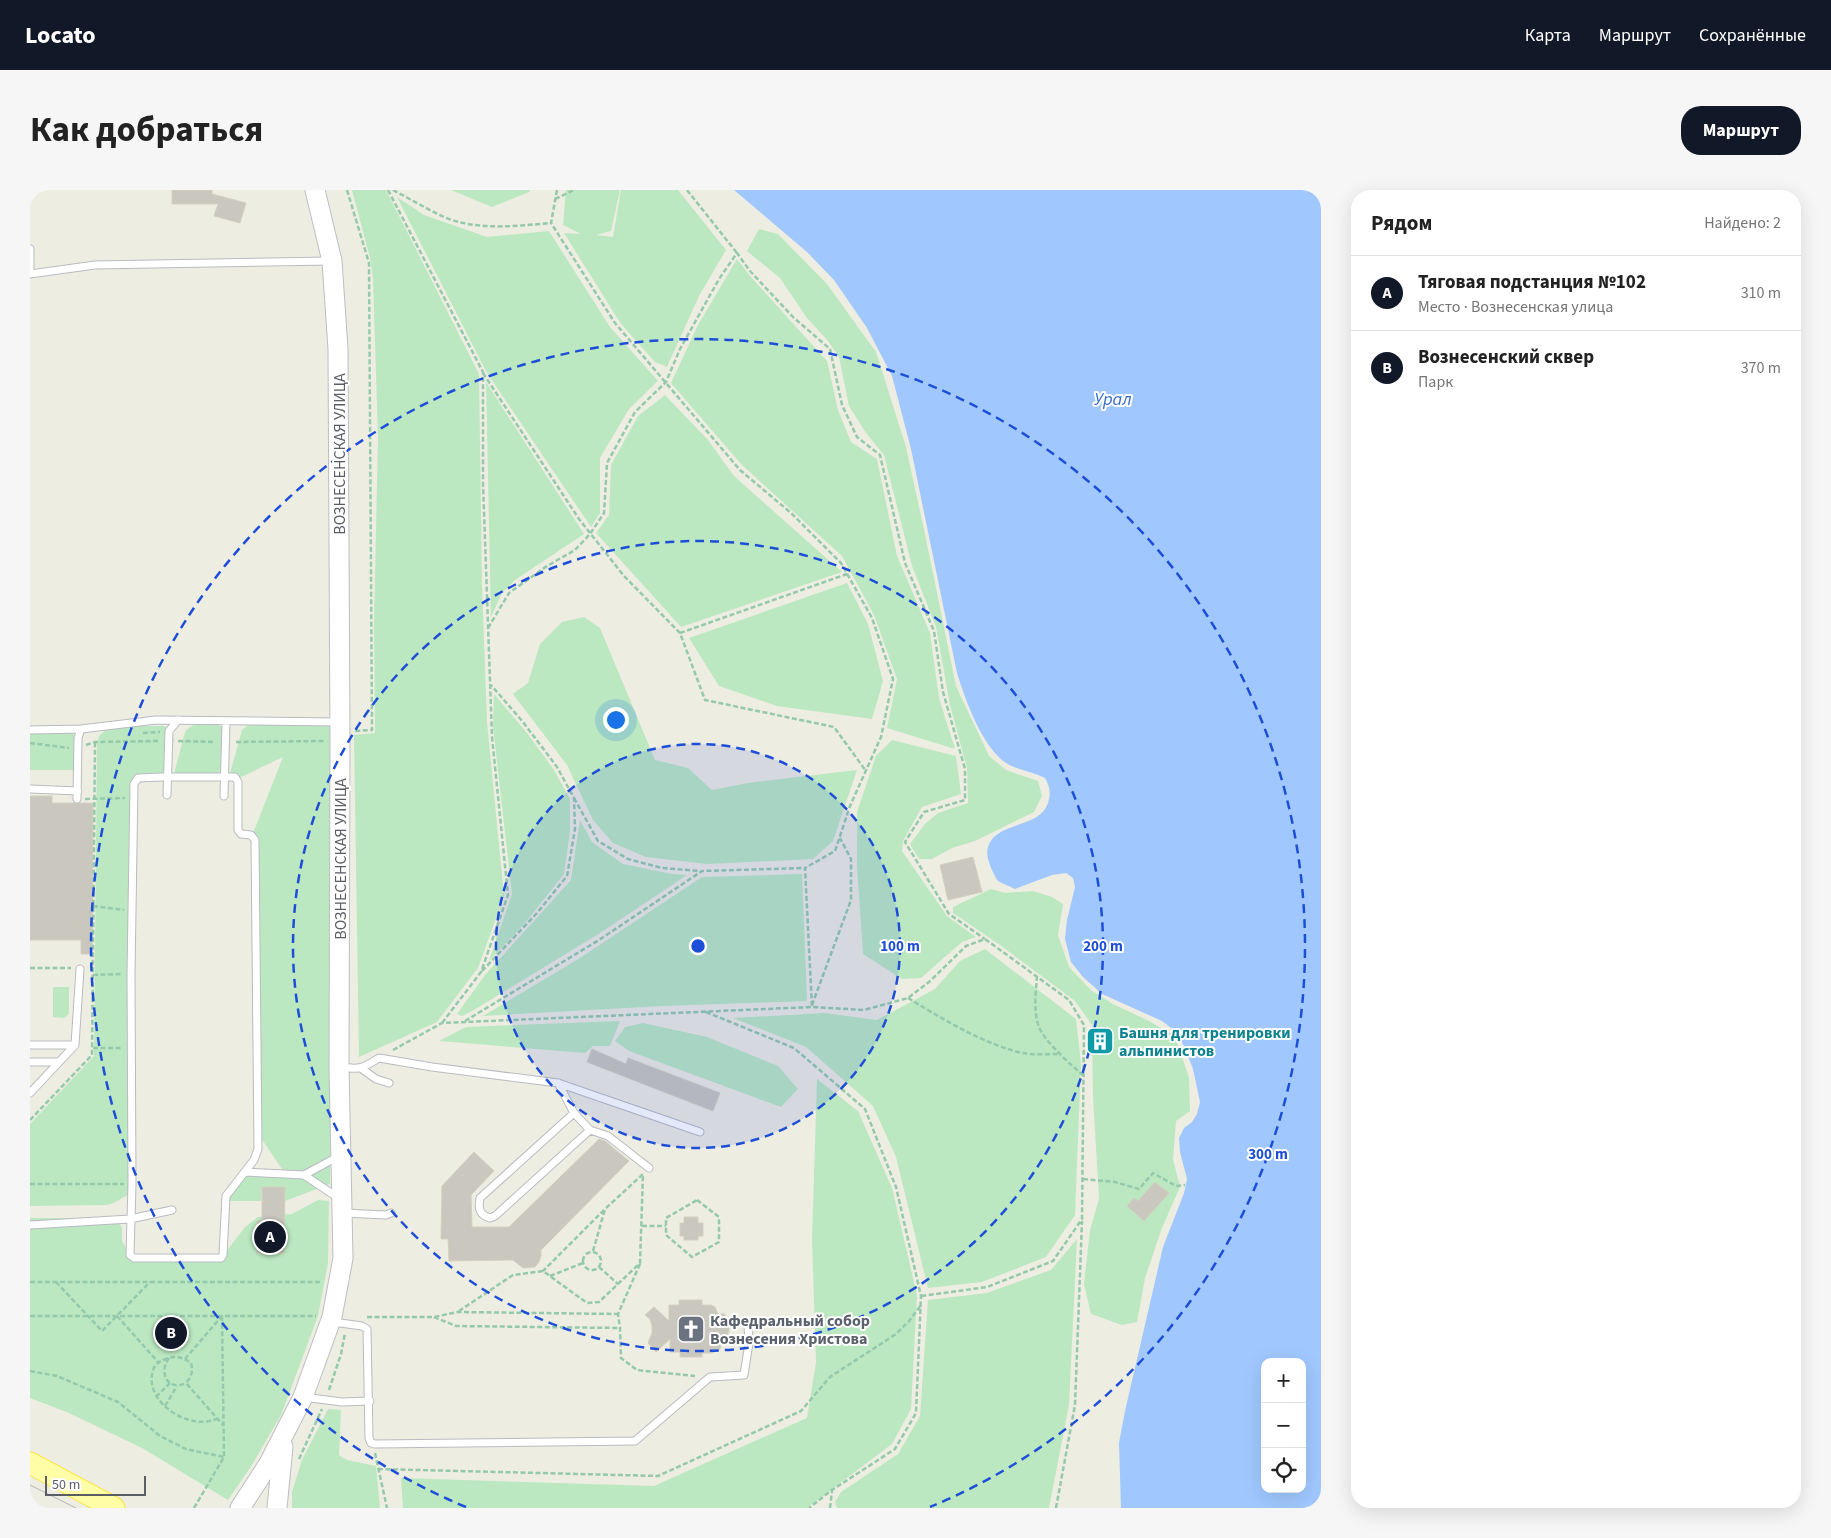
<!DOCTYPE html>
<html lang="ru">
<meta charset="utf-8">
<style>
body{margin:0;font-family:"Source Sans 3",sans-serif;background:#f6f6f6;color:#222}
.controls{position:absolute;right:15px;bottom:15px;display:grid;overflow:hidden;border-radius:10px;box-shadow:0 5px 20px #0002}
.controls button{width:45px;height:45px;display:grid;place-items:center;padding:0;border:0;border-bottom:1px solid #e0e0e0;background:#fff;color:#222;font:25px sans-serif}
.scale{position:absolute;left:15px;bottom:12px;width:101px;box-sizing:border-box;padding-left:5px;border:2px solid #5a5d64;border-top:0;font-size:14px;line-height:18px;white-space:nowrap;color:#5a5d64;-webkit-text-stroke:4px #fff;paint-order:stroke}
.you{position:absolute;left:585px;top:529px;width:18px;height:18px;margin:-12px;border:4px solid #fff;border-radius:50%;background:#1a73e8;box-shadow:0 0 0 8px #1a73e833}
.badge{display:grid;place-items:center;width:32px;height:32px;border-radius:50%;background:#111827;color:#fff;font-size:16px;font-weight:700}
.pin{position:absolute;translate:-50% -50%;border:2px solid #fff;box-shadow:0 1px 5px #0006}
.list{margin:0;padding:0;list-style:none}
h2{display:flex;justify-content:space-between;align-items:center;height:65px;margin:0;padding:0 20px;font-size:21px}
h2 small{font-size:16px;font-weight:400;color:#767676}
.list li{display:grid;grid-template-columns:32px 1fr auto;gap:15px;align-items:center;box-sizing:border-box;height:75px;padding:0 20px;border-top:1px solid #e0e0e0}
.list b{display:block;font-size:19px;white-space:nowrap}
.list p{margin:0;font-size:16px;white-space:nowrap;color:#767676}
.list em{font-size:16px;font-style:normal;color:#767676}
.icon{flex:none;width:28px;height:28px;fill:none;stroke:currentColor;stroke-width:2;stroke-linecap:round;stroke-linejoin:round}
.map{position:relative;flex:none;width:1291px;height:1318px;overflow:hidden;border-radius:20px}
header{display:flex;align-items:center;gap:30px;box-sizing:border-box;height:70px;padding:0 25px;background:#111827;color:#fff}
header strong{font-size:24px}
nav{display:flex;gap:28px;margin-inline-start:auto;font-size:18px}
.intro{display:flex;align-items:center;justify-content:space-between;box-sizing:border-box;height:120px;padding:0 30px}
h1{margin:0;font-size:35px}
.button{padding:12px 22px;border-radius:20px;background:#111827;color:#fff;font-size:18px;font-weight:700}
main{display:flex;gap:30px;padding:0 30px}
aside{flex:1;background:#fff;border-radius:20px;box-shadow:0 5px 20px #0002}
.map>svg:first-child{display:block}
.green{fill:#bbe8c1}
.water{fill:#a0c8ff;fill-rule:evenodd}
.building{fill:#c9c7be;stroke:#d3d0bf}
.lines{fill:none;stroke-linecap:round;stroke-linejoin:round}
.lane-casing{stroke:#b9bbc2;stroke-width:9}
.secondary-casing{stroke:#bcbec6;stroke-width:21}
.primary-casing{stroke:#fee54a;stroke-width:23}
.path{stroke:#94c9ab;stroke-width:2.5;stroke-dasharray:5 2.5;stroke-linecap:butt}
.lane{stroke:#fff;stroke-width:7}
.secondary{stroke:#fff;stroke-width:19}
.primary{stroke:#fffda5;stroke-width:21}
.tram{stroke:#b5b6b7;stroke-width:1}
.ring{fill:none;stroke:#1d4ed8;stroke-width:2.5;stroke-dasharray:9 6}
.labels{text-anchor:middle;stroke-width:4;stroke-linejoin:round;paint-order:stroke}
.street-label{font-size:16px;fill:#5a5d64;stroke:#fff}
.culture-label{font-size:16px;font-weight:bold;fill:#0d838f;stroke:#fff;text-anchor:start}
.worship-label{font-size:16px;font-weight:bold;fill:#5b616d;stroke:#fff;text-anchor:start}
.water-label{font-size:18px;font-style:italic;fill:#386bcd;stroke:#fff}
.centre{fill:#1d4ed8;stroke:#fff;stroke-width:2.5}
.ring-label{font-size:15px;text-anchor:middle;font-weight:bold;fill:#1d4ed8;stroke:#fff;stroke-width:4;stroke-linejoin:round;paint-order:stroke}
</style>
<header>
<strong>Locato</strong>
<nav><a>Карта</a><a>Маршрут</a><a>Сохранённые</a></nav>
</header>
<div class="intro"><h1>Как добраться</h1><a class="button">Маршрут</a></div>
<main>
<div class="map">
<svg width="1291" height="1318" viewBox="0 0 1291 1318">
<rect width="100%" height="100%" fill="#eeede1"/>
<path class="green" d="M322 0H356L449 184 452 395 457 532 474 706 448 778 407 832 329 867 324 545 345 543 344 432 348 249 343 88 340 68Z
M421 0H500L499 2 462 17Z
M536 0H590L581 41 566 45 583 47 591 0H648L696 60 669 106 637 177 625 172 591 134 534 43 551 44 533 35Z
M367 7 394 25 457 47 519 41 580 137 628 191 599 219 570 268V323L561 337 457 183Z
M729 39 748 44 797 94 846 162 876 257 896 349 926 496 959 566 976 580 1008 591 1012 606 1004 622 945 651 922 658 902 669H889L880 654 895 634 908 623 938 613 937 578 920 515 906 437 882 376 854 265 836 243 819 216 809 167 798 151 777 128 750 88 717 61Z
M707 69 720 86 797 171 808 220 821 252 847 269 867 366 900 443 909 508 925 559 857 538 867 489 844 425 812 366 711 274 641 193 668 135Z
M456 192 554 344 485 390 472 403 461 427Z
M635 205 678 250 704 286 812 382 651 437 566 343 579 325 581 275 608 226Z
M817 393 838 434 853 491 842 529 747 516 689 496 659 448Z
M554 427 570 438 625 570 658 578 682 600 718 593 827 580 803 651 783 669 677 674 616 667 583 653 563 630 537 575 483 504 498 493 510 454 532 432Z
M464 504 497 543 524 580 540 609V641L534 684 496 732 459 771 482 704 463 537Z
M222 532 292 533 300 536 303 540 302 555 300 994 255 1011V997H232L231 1011H194L215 982H254L229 945 222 646 253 567 207 589 199 587 212 540Z
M165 534C179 534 195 531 200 547L188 587H143L154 546 156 540Z
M30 535C53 545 48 559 47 580H0V536Z
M80 536H134L141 541 144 551 132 587 106 590 102 1004C92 1006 86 1014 76 1015L0 1016V934L64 866 67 554 69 546Z
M862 550 926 566 931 604 892 617 873 651 872 661 917 726 946 747 932 752 891 788 872 789 833 764 827 676V622L846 566Z
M550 630 562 652 593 674 642 684 657 685 570 743 444 820 432 826 427 824 455 785 541 690Z
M772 684 777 811 633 816 453 826 550 768 672 687Z
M961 699 976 703 1003 701 1022 707 1033 714 1028 745 1039 777 1061 800 1083 814 1119 831 1145 846 1159 888 1160 921 1146 931 1143 969 1150 997 1132 1038 1115 1088 1107 1132 1092 1135 1061 1124 1054 1094 1060 1040 1069 1009 1063 906 1062 835 1045 811 970 755 923 723V717Z
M955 759 1046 829 1051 874 1045 1025 1016 1067 952 1092 898 1098 866 967 843 916 776 857 703 828 795 823 847 830 905 799 930 771Z
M23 797H39V824L34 828 23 827Z
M590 831 580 856H563L555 863 409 851 436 837Z
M613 833 677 847 748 876 768 899 751 917 599 861 585 851 595 837Z
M787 889 828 921 862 998 887 1105 881 1219 862 1254 777 1318H373L371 1288 624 1296 777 1228 786 1172 782 1050Z
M288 1010 299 1011 298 1073 288 1126 251 1225 222 1275 198 1310 112 1258 39 1223 0 1208V1028H79L88 1030 92 1038V1051L101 1067H192L215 1037 228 1027 262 1024Z
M1047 1049 1039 1215 1019 1318H807L805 1312 811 1302 868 1264 890 1226 898 1110 957 1103 1021 1080Z
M298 1219 311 1220 309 1265 317 1270 346 1276 350 1318H262V1302L272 1270Z"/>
<path class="water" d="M704 0H1291V1318H1091L1089 1253 1095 1221 1133 1057 1154 1003 1157 989 1150 962 1149 948 1154 938 1162 932 1167 924 1170 912 1163 879 1154 856 1144 840 1132 831 1072 804 1053 787 1041 772 1035 749 1037 730 1045 697 1043 688 1036 683 1022 685 985 699C980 696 972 694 968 691 966 689 965 686 964 684 958 672 953 659 963 648 978 632 1010 636 1018 613 1021 603 1020 597 1015 588 1003 582 987 580 976 573 952 557 935 509 927 483L881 259 862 186 837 138 804 90 777 62ZM1235 1172H1272V1299H1235Z"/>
<path class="building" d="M142 0H182V4L216 13 210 33 184 26 188 14H142Z
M0 606H22V613H63L62 764H51V750H0Z
M943 667 952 702 918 710 910 675Z
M562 859 596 874 598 868 690 903 683 921 557 872Z
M569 949 575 951 599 971 511 1060V1066L509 1072 505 1077 493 1078 483 1070 419 1071 418 1049H411L412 996 444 962 464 981 441 1005 442 1037H479Z
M1125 992 1139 1003 1114 1031 1097 1016 1104 1008 1108 1011Z
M232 997H255L254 1063H227V1031H232Z
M654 1027H668V1033H673V1046H668V1050H654V1046H650V1033H654Z
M649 1110H672V1115H681L685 1117 688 1124H695V1132L699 1134V1141L697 1147 692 1150 690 1159 682 1163H672V1167H650V1162H640V1149L626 1162 618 1153 622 1143V1136L620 1129 615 1125 624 1117 639 1131V1115H649Z"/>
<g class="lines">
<g class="lane-casing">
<path id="lane" d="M0 59V84
M0 84 65 75 301 71
M51 539 126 530 310 532
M0 540 51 539 48 548 47 609
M132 587H205L208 592V640L211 644 221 645 225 650 228 959 224 970 196 1006 193 1065 191 1068H104L100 1065 102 994 101 784 104 594 108 588Z
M0 599 48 601
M137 605 139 541 148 530
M194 606 196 532
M0 855H45
M0 872H28
M311 877C330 880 333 878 349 868L402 877 528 893 670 942
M332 879 346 889 359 893
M528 893 544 923 560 940 578 946 619 978
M0 903 45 855 50 779
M544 923 450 1008C448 1018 449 1025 460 1028L465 1026 560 940
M215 982 274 985 309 966
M274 985 310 1009
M313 1023 356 1025 361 1023
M0 1035 100 1029 142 1020
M303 1132 332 1136 337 1139 339 1248 341 1253 345 1254 605 1251 680 1187 714 1185 719 1153 718 1136
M273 1207 312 1212 340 1211"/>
</g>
<g class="secondary-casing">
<path id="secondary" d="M210 1318 238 1275 273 1207 302 1127 313 1068 309 877 310 551 308 159 302 71 285 0
M247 1318 253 1257"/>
</g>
<g class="primary-casing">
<path id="primary" d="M0 1273 84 1318"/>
</g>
<path class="path" d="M317 0 339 73 342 540 324 541
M358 0 453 182V293L462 547 478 705 451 782 412 833
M363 0C380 9 397 19 414 27 447 41 486 36 521 33
M527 0 521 33 585 133 710 280 761 323 811 373 842 428 863 489 851 547 820 616 805 661 775 678 782 817
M657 0 707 63
M525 9 544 0
M453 183 549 329 594 386 650 443 675 510 804 537 836 581
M458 438 479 403 517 376 545 360 560 344 574 323 577 273 605 222 636 192 650 159 689 89 707 63 720 81 763 127 800 159 812 215 827 247 850 265 875 373 904 441 913 502 935 579V610L894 622 875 652 919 724 955 749
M650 443 817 384
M113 543 130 542
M148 551 185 552
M206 552 295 551
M0 553 39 558
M56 555 65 552 130 551
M544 608 568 651 598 669 632 678 670 681
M55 609 95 608
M63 716 94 720
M0 778H41
M452 781 507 723 537 686 545 639 544 608 527 577 493 532 461 495
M63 785 92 784
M1007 786C1006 802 1003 821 1009 837 1014 851 1042 876 1054 886
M878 808C913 829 951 853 992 863 1003 865 1018 864 1030 864
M782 815 821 710V669L810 648
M676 822 764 858 835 919 866 997 891 1106 886 1223 865 1259 802 1300 779 1318
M435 831 569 750 672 681 775 678
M63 858H92
M363 860 412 833 782 817 834 820 878 808 899 792 936 756 955 749 1039 810 1054 835 1052 1029 1023 1071 957 1097 891 1106
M0 930 62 865 65 552
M1053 989 1085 992 1109 999 1123 983 1146 996 1155 995
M0 994H94
M667 1010 689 1027V1052L662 1067 636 1045V1028Z
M612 1036H636
M563 1061 575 1019
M553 1071a9 9 0 1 1 18 0a9 9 0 1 1-18 0Z
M610 1074 588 1124 590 1138 591 1168 607 1180 665 1186
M569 1077 588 1094
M520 1086 553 1073
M0 1092H292
M26 1092 72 1141 120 1092
M429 1121 483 1085 513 1081 557 1113 569 1112 610 1073 613 984 575 1019 513 1081
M0 1126H286
M87 1126 128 1172
M337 1127H404L428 1122 588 1124
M404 1127 426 1136 590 1138
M139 1168C128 1183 138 1202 156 1193
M155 1169 191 1127
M0 1181 27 1186 88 1212 130 1246 156 1259 194 1267
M299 1200 311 1164 315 1143
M126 1207 140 1193
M135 1216 147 1196
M188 1228C163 1242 117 1215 122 1185 123 1176 127 1172 136 1169 145 1165 152 1167 161 1173 163 1181 162 1186 156 1193L193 1235
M345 1263 357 1318
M269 1269 292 1219
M348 1279 628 1286 771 1221 800 1187 866 1144 880 1130 891 1115
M164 1318 194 1267 192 1126
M800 1318 802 1301
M1026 1318 1045 1215 1052 1031"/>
<use href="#lane" class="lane"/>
<use href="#secondary" class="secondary"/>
<use href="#primary" class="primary"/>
<path class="tram" d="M0 1295 46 1318"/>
</g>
<circle cx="668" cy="756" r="202" fill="#1d4ed8" fill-opacity=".12"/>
<g class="ring">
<circle cx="668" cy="756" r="202"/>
<circle cx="668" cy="756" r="405"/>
<path d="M436 1317A607 607 0 1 1 900 1317"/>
</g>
<defs>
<g id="building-square" transform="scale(1.4375)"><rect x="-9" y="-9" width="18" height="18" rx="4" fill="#0f9aa8" stroke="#fff"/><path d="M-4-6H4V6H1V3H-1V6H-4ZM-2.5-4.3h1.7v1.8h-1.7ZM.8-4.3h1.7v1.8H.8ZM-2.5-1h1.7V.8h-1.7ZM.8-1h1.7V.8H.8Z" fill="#fff"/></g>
<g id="church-square" transform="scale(1.4375)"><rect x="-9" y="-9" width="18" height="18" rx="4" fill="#6b7280" stroke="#fff"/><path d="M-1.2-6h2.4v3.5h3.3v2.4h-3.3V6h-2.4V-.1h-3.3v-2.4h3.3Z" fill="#fff"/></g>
</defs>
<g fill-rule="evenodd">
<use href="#building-square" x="1070" y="851"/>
<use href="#church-square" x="661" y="1139"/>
</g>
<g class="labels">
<g class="street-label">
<text transform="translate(309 264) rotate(-90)" y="6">ВОЗНЕСЕНСКАЯ УЛИЦА</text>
<text transform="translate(310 669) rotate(-90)" y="6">ВОЗНЕСЕНСКАЯ УЛИЦА</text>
</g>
<g class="culture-label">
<text x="1089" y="848">Башня для тренировки<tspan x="1089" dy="18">альпинистов</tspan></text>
</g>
<g class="worship-label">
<text x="680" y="1136">Кафедральный собор<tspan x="680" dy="18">Вознесения Христова</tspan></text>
</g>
<g class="water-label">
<text x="1083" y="215">Урал</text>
</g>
</g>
<circle cx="668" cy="756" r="8" class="centre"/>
<g class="ring-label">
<text x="870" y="761">100 m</text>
<text x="1073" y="761">200 m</text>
<text x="1238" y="969">300 m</text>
</g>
</svg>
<div class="controls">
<button>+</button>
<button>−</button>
<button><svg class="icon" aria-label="locate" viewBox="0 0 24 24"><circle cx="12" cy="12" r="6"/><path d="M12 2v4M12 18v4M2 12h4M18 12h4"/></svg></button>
</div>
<div class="scale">50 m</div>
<div class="you"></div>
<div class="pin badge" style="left:240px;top:1047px">A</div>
<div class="pin badge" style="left:141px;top:1143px">B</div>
</div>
<aside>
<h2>Рядом<small>Найдено: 2</small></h2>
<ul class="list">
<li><span class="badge">A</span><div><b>Тяговая подстанция №102</b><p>Место · Вознесенская улица</p></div><em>310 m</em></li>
<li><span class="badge">B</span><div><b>Вознесенский cквер</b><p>Парк</p></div><em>370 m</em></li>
</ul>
</aside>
</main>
